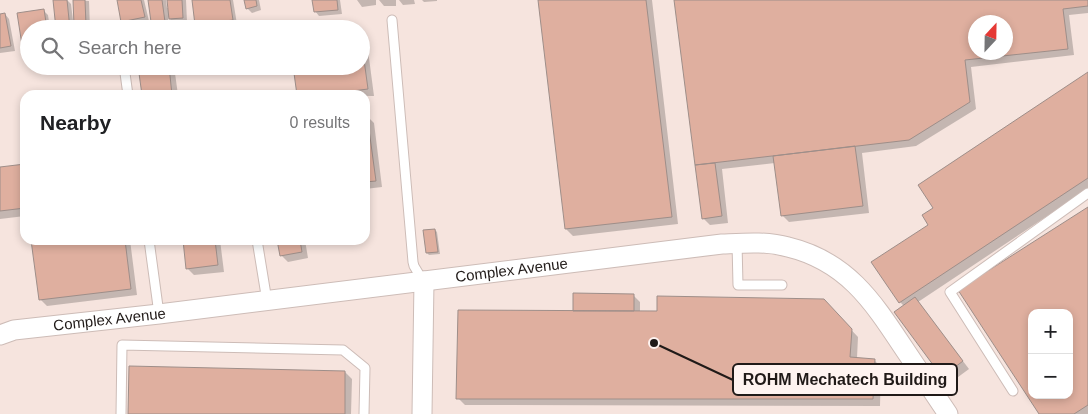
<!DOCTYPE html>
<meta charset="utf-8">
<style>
body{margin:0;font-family:Arial,sans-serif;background:#f6f6f6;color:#202124}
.controls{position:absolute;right:15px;bottom:15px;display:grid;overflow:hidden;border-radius:10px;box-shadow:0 2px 8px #0003}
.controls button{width:45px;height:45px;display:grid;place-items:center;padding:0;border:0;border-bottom:1px solid #e0e0e0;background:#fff;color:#202124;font:25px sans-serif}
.compass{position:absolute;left:968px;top:15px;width:45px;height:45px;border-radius:50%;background:#fff;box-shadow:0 2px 8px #0003;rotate:22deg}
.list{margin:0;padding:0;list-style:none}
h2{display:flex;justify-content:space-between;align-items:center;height:65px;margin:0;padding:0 20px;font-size:21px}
h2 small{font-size:16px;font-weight:400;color:#757577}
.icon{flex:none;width:28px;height:28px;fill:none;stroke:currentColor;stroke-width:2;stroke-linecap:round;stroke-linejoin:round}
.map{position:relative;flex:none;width:1088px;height:414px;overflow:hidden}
.search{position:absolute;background:#fff;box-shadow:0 2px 8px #0003;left:20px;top:20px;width:350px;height:55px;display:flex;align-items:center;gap:12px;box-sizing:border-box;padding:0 18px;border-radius:28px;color:#757577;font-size:19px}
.panel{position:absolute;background:#fff;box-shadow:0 2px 8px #0003;left:20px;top:90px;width:350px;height:155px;border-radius:15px}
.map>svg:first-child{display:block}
.shadow{fill:#0003;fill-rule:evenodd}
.building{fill:#dfaf9f;stroke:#9e8e89;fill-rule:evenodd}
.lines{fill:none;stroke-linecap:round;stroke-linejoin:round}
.service-casing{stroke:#cdbcb7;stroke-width:11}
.minor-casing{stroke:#cdbcb7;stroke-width:21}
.service{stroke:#fff;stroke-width:9}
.minor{stroke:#fff;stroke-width:19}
.labels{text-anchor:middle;stroke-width:4;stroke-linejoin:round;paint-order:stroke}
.street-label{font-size:15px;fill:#201a18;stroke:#fef3f0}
.leader{fill:none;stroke:#201a18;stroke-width:2}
.callout-dot{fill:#201a18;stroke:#fef3f0;stroke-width:2}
.callout{fill:#fef3f0;stroke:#201a18;stroke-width:2}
.callout-label{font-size:16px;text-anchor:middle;font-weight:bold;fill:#201a18}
</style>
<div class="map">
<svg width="1088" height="414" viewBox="0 0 1088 414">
<rect width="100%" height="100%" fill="#f6e4de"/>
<path class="shadow" d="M60 0H67L71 4 74 29H58Z
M74 0 89 1 90 29H80L76 25Z
M118 0H144L149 21 127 26 122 21Z
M149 0H166L167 8H169V0H186L187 22 174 23 168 17 169 29H153Z
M193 0H233L237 24 201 29 196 24Z
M245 0H259L261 10 252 13 247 8Z
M314 0H340L342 14 319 16 315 11Z
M357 0H376V5L362 7Z
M379 0H396V6H384Z
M399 0H414L415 4 403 5Z
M422 0H437V1L424 2Z
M539 0H652L678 224 573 236 566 229Z
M675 0H1088V13L1069 15 1074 55 971 67 976 109 916 146 862 153 869 213 789 222 782 215 775 163 722 169 728 223 710 225 703 218ZM976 22H1006V52H976Z
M43 10 48 15 50 29H29L28 49 23 44 18 14Z
M5 14 9 19 15 51 0 53V15Z
M361 30 366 35 374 96 298 95 361 66Z
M140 66H174L178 95H143Z
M1088 73V189L918 302 969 369 950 383 896 313 904 306 900 302 930 225 935 208Z
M367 116 374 123 382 187 365 189V117Z
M25 165V216L0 219V168Z
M1088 208V414H1040L960 290ZM1032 313H1069V395H1032Z
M435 230 437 232 440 254 429 255 427 253 425 231Z
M33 240H130L137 295 47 306 40 299Z
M184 240H220L224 272 194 275 187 268Z
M279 240H305L308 258 288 262 281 255Z
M633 295 640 302V312L823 300 858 337 857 358 874 360 881 367 880 406 465 405 458 398 574 312Z
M345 372 352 379 351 414H129Z"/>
<path class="building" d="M53 0H67L70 29H56Z
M73 0H85L86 25H74Z
M117 0H141L145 17 121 22Z
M148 0H162L166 29H152Z
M167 0H182L183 18 169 19Z
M192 0H230L233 20 195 25Z
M244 0H256L257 6 246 9Z
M312 0H337L338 10 314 12Z
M538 0H646L672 217 565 229Z
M674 0H1088V6L1063 9 1068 49 965 60 970 102 909 140 695 165ZM976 22H1006V52H976Z
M44 9 47 29H29V44L22 45 17 13Z
M5 13 11 46 0 48V14Z
M361 38 368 89 321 95H297L293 66H361Z
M138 66H169L172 95H142Z
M1088 72V178L899 303 871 262 928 225 922 215 933 208 918 185Z
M365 115H367L376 181 365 182Z
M855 146 863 206 781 216 773 156Z
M715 163 722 216 702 219 695 165Z
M25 164V208L0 211V167Z
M1088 207V405L1074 414H1039L958 290ZM1032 313H1069V395H1032Z
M435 229 438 252 426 253 423 230Z
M31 240H125L131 289 39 300Z
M183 240H215L218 265 186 269Z
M277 240H300L302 252 280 256Z
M573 293 634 294V311H573Z
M657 296 824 299 852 329 850 357 875 359 873 399H456L458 310 657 311Z
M915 297 963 361 942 377 894 312Z
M129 366 345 371V414H128Z"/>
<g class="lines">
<g class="service-casing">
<path id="service" d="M392 20 413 262 414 266 423 281
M124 66 128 95
M149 240 159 314
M257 240 267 301
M737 243 738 285H782
M1013 391 950 292 1088 193
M121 414 122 345 343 350 365 368 364 414"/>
</g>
<g class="minor-casing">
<g id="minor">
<path id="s1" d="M0 335 14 330 159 314 722 244C744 243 766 241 788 247 846 261 872 300 903 347 918 369 933 392 948 414"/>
<path d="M422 414 424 281"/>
</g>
</g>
<use href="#service" class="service"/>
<use href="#minor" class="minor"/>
</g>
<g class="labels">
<g class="street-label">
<text dy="5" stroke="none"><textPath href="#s1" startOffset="516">Complex Avenue</textPath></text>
<text dy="5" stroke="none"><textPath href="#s1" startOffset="111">Complex Avenue</textPath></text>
</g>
</g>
<path class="leader" d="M654 343L733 380"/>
<circle class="callout-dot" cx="654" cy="343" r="5"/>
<rect class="callout" x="733" y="364" width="224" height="31" rx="5"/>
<g class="callout-label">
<text x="845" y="385">ROHM Mechatech Building</text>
</g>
</svg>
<div class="controls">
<button>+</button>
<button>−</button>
</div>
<svg class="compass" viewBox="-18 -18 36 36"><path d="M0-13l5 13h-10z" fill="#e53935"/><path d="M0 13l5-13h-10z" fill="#757577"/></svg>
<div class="search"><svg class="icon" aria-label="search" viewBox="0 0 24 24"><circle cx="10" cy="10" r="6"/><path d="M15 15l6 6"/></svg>Search here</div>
<section class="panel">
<h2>Nearby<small>0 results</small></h2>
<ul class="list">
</ul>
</section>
</div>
